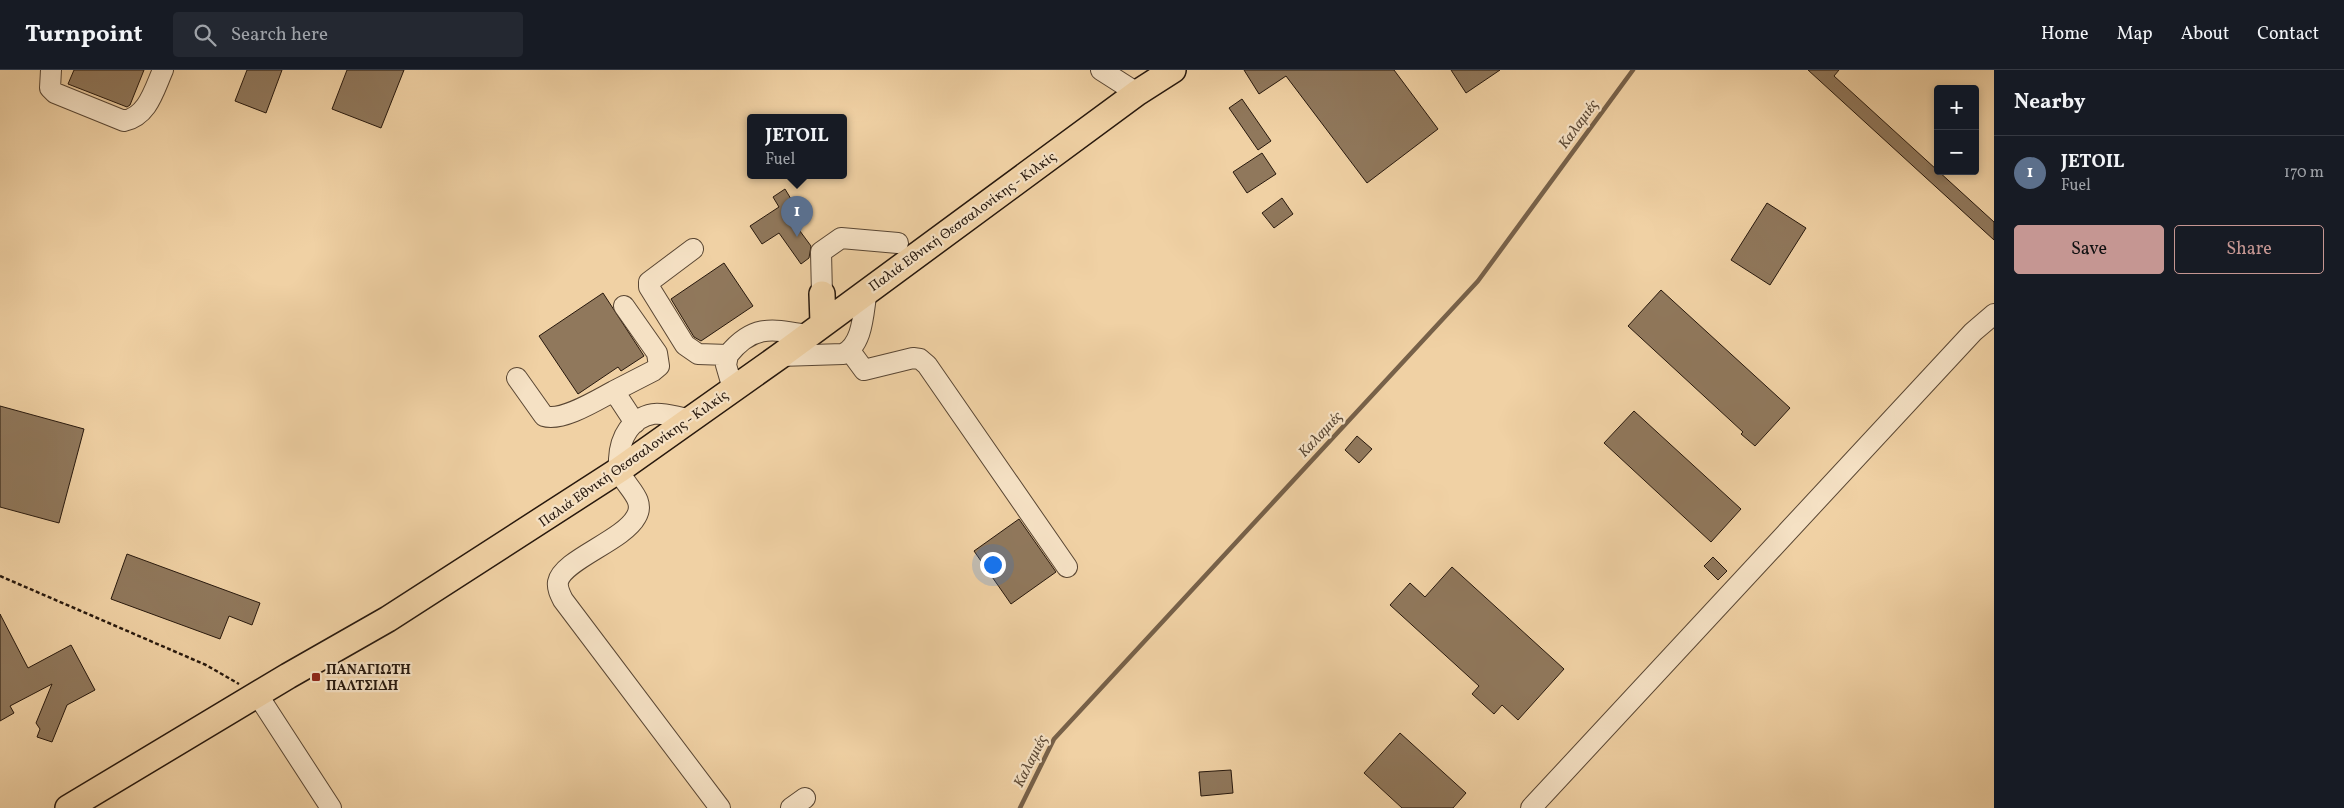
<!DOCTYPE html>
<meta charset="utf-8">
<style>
body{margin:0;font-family:Vollkorn,serif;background:#242831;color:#f1f3f6}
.controls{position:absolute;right:15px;top:15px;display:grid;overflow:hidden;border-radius:5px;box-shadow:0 2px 8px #0003}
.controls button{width:45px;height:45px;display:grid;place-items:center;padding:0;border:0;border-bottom:1px solid #363941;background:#171b24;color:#f1f3f6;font:25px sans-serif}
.you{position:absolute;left:992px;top:494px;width:18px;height:18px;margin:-12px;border:4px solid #fff;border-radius:50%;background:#1a73e8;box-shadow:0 0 0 8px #1a73e833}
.badge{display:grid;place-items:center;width:32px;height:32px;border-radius:50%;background:#c59692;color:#fff;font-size:16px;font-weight:700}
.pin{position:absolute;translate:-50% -41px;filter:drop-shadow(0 1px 2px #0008)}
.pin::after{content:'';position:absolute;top:26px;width:18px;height:15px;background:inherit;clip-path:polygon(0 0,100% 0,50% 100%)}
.popup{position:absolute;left:747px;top:44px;width:100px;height:65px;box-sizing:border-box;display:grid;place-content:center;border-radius:5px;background:#171b24;filter:drop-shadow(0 1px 4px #0005);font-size:16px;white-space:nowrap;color:#9ea1a6}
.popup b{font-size:19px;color:#f1f3f6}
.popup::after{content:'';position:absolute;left:50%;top:100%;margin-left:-10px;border:10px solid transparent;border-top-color:#171b24}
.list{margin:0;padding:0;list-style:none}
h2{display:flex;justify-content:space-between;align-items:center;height:65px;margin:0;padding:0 20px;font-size:21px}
h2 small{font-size:16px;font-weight:400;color:#9ea1a6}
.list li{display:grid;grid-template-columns:32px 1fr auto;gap:15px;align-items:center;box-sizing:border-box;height:75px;padding:0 20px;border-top:1px solid #363941}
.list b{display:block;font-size:19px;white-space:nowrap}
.list p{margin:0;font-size:16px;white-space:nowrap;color:#9ea1a6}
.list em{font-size:16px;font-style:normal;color:#9ea1a6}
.actions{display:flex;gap:10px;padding:15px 20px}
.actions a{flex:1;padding:11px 0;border:1px solid #c59692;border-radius:5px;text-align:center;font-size:18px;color:#c59692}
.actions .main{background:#c59692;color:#111}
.icon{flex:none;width:28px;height:28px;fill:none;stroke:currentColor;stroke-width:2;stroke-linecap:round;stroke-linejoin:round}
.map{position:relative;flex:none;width:1994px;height:738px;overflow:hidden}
header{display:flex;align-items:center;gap:30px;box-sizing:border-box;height:70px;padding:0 25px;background:#171b24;border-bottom:1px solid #363941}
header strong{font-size:24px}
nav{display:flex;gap:28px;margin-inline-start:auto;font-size:18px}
.search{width:350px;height:45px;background:#242831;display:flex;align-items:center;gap:12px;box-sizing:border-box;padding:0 18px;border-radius:5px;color:#9ea1a6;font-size:19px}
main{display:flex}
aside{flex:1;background:#171b24}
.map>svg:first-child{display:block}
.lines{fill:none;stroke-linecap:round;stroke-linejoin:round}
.stream{stroke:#776149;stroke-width:4.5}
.building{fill:#90785c;stroke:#27180d}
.minor-casing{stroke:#594633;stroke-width:22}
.major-casing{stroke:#27180d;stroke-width:28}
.path{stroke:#27180d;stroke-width:2.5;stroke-dasharray:4 2.5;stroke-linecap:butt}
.minor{stroke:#f5e1c4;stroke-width:20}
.major{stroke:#f0d1a4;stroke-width:25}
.poi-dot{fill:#8f2418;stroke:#f5e1c4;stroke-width:2}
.labels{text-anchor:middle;stroke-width:4.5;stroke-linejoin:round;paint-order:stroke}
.street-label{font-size:14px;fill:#27180d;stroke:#f5e1c4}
.poi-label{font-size:14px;font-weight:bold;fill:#27180d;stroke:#f5e1c4;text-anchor:start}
.water-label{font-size:15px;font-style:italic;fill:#5c4935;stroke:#f5e1c4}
</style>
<header>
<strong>Turnpoint</strong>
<div class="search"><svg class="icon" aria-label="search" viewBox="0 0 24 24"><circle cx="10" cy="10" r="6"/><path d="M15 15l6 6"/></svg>Search here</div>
<nav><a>Home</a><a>Map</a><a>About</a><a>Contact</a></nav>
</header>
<main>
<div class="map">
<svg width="1994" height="738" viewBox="0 0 1994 738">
<rect width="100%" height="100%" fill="#f0d1a4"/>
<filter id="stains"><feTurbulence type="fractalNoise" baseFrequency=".004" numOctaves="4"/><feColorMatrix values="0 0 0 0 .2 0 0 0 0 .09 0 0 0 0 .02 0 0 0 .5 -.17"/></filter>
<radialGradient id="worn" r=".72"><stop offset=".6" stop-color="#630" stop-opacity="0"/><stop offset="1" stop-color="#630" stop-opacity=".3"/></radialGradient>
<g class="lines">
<path class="stream" d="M1020 738 1054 669 1478 211 1633 0"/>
</g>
<path class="building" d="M74 0H144L130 35 127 37 68 14Z
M247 0H282L266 43 235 31Z
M347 0H404L381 58 332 39Z
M1244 0H1394L1438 59 1367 113 1286 6 1259 24Z
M1451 0H1500L1466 23Z
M1808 0H1839L1834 6 1994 152V170Z
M1242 29 1271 71 1258 80 1229 38Z
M1262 83 1276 104 1247 123 1233 102Z
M785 119 794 134 801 130 810 143 794 153 811 176 809 188 801 194 779 163 762 174 750 156 779 137 773 127Z
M1282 128 1293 144 1274 158 1262 143Z
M1767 133 1806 158 1770 215 1731 190Z
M724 193 753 236 701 271 694 267 671 229Z
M1661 220 1790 338 1755 376 1741 364 1743 362 1628 256Z
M603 223 644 286 621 301 618 297 578 324 539 266Z
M0 336 84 359 59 453 0 437Z
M1634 341 1741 439 1711 472 1604 373Z
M1357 366 1372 379 1359 393 1345 380Z
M1019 449 1056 502 1011 534 974 481Z
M127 484 260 533 252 555 229 546 220 569 111 529Z
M1713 487 1727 501 1718 510 1704 496Z
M1452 497 1564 599 1518 650 1502 635 1494 644 1472 624 1479 616 1390 535 1410 513 1425 527Z
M0 544 28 598 71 575 95 620 67 635 52 672 37 667 40 659 36 653 52 614 10 636 14 643 0 651Z
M1400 663 1466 723 1453 738H1402L1364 703Z
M1231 700 1233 723 1201 726 1199 702Z"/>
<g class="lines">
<g class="minor-casing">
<path id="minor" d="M51 0 50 18 55 23 124 51C148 46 154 20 163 0
M1101 0 1137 23
M693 179 649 212V217L685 275 698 284 728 285
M822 224 821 182 841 168 898 173
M624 236 657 283 659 296 653 301 614 321 635 353
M850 281 864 300 913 288 920 289 927 295 1067 497
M780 286 843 284C864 274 863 241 867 220
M517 308 544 346C562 352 597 330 614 321
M733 319 726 295 728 285C753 254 772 259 807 265
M691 349C679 348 664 342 653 344 631 348 620 367 619 389 619 392 618 397 619 400 624 416 647 429 636 447 623 471 562 490 558 512 557 518 560 524 563 530L720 738
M257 624 331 738
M791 738 805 728
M1531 738 1973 262 1994 244"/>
</g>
<g class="major-casing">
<path id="major" d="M822 224 823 253
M68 738 288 606 388 549 619 400 780 286 1137 23 1173 0"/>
</g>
<path class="path" d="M0 506 206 595 239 614"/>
<use href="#minor" class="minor"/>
<use href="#major" class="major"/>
</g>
<rect class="poi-dot" x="311" y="602" width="10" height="10" rx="2.5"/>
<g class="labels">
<g class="street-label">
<text transform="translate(962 151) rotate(-36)" y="5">Παλιά Εθνική Θεσσαλονίκης - Κιλκίς</text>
<text transform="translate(633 388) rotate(-35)" y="5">Παλιά Εθνική Θεσσαλονίκης - Κιλκίς</text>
</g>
<g class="poi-label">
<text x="326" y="604">ΠΑΝΑΓΙΩΤΗ<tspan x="326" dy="16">ΠΑΛΤΣΙΔΗ</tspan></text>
</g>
<g class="water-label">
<text transform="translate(1578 54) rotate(-54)" y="5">Καλαμιές</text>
<text transform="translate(1320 364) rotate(-47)" y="5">Καλαμιές</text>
<text transform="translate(1030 691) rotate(-63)" y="5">Καλαμιές</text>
</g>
</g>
<rect width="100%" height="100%" filter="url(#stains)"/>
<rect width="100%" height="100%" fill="url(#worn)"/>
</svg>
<div class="controls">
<button>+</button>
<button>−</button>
</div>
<div class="you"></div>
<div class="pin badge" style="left:797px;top:167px;background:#5c6f8a">1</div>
<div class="popup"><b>JETOIL</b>Fuel</div>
</div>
<aside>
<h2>Nearby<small></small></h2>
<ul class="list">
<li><span class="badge" style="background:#5c6f8a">1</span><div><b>JETOIL</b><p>Fuel</p></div><em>170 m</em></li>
</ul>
<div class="actions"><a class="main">Save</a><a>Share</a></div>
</aside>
</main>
